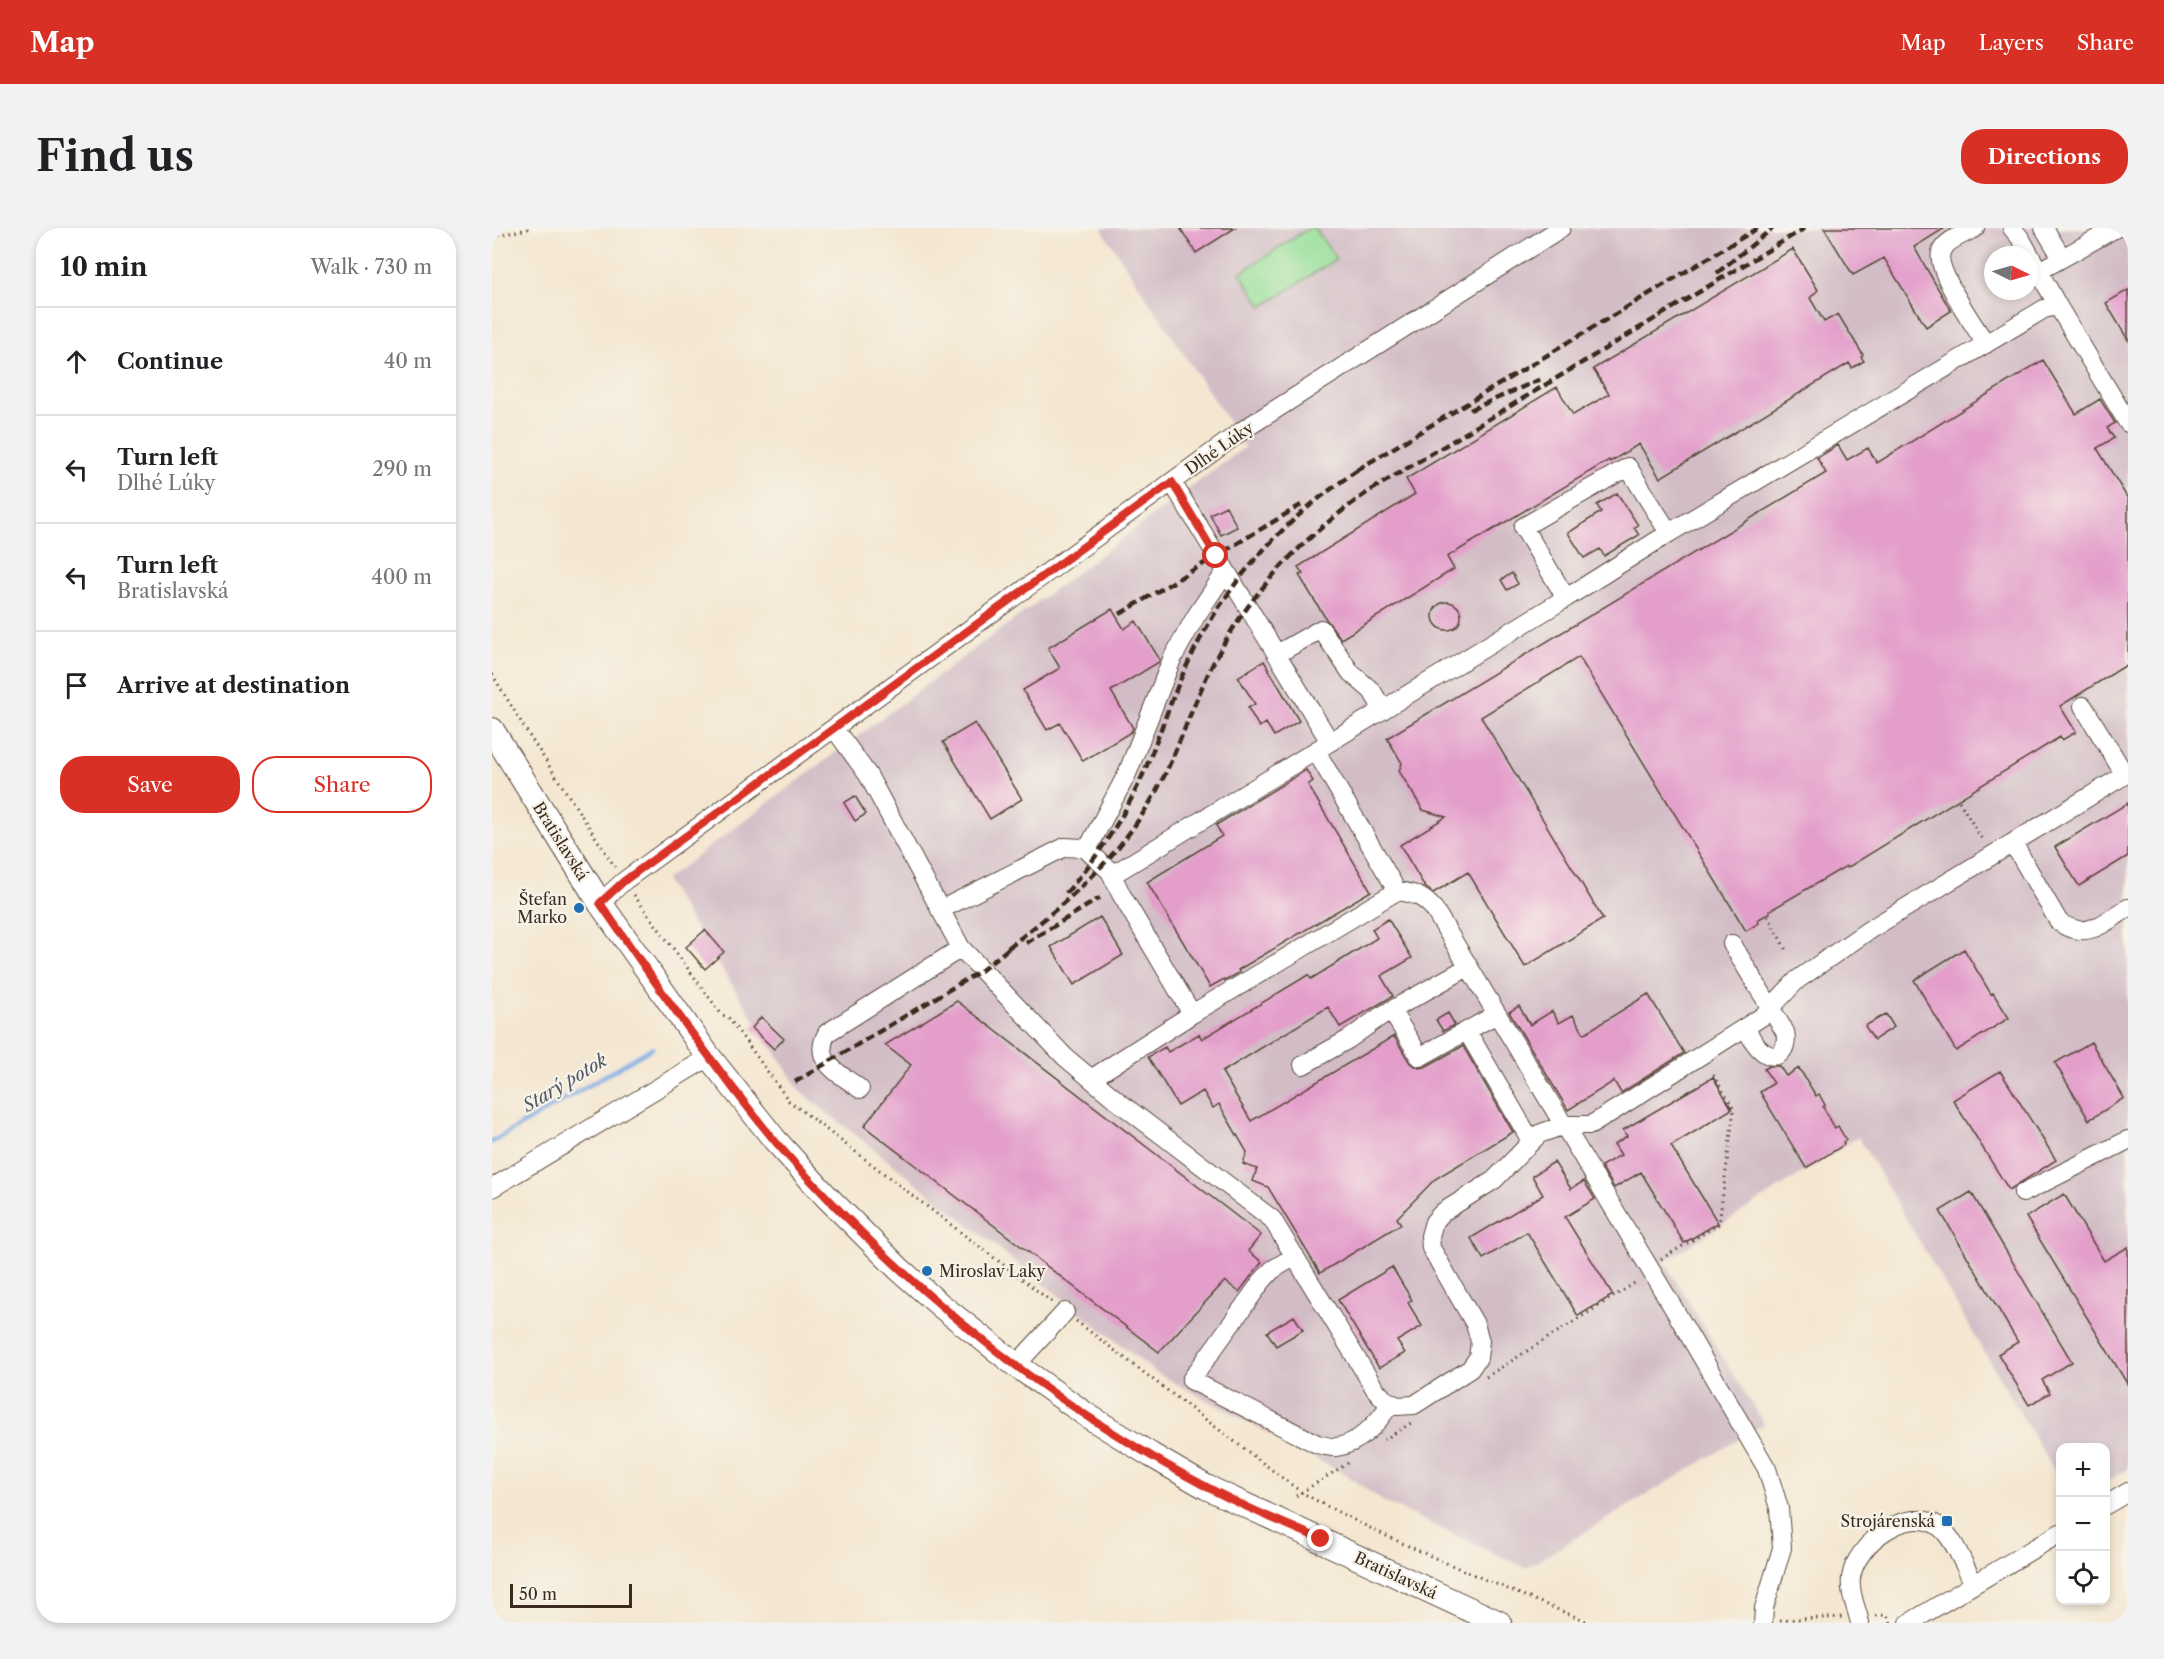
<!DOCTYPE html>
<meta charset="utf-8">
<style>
body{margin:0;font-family:"Libre Caslon Text",serif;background:#f2f2f2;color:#202124}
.controls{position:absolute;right:18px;bottom:18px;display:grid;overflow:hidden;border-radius:12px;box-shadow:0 3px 9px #0003}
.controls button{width:54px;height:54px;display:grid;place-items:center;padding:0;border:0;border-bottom:2px solid #e0e0e0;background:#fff;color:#202124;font:30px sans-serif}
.compass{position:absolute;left:1492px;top:18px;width:54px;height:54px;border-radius:50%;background:#fff;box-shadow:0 3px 9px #0003;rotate:95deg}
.scale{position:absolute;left:18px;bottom:15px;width:122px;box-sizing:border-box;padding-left:6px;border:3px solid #3b2a1e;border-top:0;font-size:16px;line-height:21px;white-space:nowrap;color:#3b2a1e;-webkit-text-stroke:4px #f7f3e8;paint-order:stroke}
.stop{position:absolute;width:18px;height:18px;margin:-14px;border:4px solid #d93025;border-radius:50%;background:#fff}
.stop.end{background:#d93025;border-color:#fff;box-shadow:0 2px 6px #0008}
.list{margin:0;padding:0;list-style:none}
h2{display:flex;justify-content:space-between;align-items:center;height:78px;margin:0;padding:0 24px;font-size:26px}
h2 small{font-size:20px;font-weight:400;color:#757577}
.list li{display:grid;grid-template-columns:39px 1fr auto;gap:18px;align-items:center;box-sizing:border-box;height:108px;padding:0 24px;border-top:2px solid #e0e0e0}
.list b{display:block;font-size:22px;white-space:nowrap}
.list p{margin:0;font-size:20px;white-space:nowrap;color:#757577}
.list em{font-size:20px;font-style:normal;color:#757577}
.actions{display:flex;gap:12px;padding:18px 24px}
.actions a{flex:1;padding:14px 0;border:2px solid #d93025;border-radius:24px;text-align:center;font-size:21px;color:#d93025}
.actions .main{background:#d93025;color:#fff}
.icon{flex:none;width:33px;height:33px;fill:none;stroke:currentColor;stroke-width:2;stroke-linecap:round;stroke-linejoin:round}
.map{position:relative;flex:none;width:1636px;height:1395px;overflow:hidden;border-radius:24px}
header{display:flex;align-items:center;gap:36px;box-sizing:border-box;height:84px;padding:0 30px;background:#d93025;color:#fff}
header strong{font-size:28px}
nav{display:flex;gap:33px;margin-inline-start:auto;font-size:21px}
.intro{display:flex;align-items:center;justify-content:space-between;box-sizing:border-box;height:144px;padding:0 36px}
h1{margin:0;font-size:42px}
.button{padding:15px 27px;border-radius:24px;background:#d93025;color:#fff;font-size:21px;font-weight:700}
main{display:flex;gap:36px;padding:0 36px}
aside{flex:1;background:#fff;border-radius:24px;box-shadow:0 3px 9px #0003}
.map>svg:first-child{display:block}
.industrial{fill:#d2bdc6;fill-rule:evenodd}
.green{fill:#96df9a;stroke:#68845c;stroke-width:1.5}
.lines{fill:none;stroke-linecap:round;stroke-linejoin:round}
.stream{stroke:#7baae5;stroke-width:4.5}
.building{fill:#e39eca}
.minor-casing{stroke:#574639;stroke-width:20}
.major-casing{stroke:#574639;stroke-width:26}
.path{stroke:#574639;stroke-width:3;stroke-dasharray:1.5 4.5;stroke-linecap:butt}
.minor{stroke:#fff;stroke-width:18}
.major{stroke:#fff;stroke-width:24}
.rail{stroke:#3b2a1e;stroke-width:4.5;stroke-dasharray:9 4.5;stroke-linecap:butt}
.route{stroke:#d93025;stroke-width:8}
.poi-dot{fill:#1f6fb2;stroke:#f7f3e8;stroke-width:2}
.labels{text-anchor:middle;stroke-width:4.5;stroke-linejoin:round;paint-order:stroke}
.street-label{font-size:16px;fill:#3b2a1e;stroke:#f7f3e8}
.poi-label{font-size:16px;fill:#3b2a1e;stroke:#f7f3e8;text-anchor:end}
.water-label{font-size:18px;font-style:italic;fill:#515764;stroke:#f7f3e8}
</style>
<header>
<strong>Map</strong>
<nav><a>Map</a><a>Layers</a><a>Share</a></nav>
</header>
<div class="intro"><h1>Find us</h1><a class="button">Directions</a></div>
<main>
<aside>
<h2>10 min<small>Walk · 730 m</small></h2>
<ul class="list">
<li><svg class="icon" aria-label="ahead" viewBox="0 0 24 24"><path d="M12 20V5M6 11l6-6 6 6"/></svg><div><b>Continue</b></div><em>40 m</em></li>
<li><svg class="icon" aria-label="left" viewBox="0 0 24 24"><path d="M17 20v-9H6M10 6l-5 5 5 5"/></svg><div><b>Turn left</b><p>Dlhé Lúky</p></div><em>290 m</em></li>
<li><svg class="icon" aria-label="left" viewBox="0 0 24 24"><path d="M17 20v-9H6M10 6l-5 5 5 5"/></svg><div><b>Turn left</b><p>Bratislavská</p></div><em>400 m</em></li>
<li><svg class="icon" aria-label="arrive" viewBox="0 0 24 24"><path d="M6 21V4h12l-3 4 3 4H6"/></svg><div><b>Arrive at destination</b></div></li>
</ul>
<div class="actions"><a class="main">Save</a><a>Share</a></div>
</aside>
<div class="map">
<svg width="1636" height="1395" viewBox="0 0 1636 1395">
<rect width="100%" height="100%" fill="#f7f3e8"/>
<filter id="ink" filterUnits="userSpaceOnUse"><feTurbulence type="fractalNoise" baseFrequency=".0167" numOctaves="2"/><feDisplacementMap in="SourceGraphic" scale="12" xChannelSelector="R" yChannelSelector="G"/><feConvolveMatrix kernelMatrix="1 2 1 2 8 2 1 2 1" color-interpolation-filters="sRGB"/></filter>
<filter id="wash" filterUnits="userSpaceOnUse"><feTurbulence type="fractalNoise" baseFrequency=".008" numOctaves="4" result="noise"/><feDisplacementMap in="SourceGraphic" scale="24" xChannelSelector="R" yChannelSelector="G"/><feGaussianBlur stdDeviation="1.35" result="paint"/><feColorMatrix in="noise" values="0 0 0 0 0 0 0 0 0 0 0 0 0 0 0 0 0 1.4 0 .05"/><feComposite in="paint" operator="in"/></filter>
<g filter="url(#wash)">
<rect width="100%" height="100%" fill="#f4e7d1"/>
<path class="industrial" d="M609 0H1636V1241L1614 1254V1220H1568V1253L1366 909 1172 1034 1272 1196 1034 1340 892 1274 854 1247 663 1144 308 863 173 652 753 219ZM1501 27H1537V63H1501Z"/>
<path class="green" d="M817 0H823L844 31 770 79 748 45Z"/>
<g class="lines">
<path class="stream" d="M0 914 160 820"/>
</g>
<g id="blocks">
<path class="building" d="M688 0H743L704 25Z
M1332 0H1453L1422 19 1459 83 1434 99 1392 30 1361 47Z
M1301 21 1326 62 1318 70 1332 94 1346 86 1371 127 1369 129 1372 133 1360 140 1357 135 1168 250 1147 216 1118 234 1117 232 955 329 962 341 849 411 834 391 807 347 811 346 806 339 923 266 914 251 1065 159 1081 187 1117 166 1101 141Z
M1636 62V112L1614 75Z
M1551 132 1584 186 1608 171 1623 195 1615 200 1622 210 1605 220 1636 271V436L1568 478 1584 504 1570 512 1568 509 1555 517 1355 640 1354 638 1277 683 1278 685 1265 692 1267 695 1254 703 1087 429 989 489 1111 691 1033 739 976 644 941 665 933 659 908 617 954 589 931 582 907 543 910 535 895 510 1334 245 1325 230 1346 217 1355 232 1376 220 1385 235Z
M1125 265 1146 297 1142 300 1147 307 1112 328 1108 321 1092 330 1076 305 1109 284 1105 277Z
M734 278 745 299 729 307 718 286Z
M1020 345 1026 356 1015 362 1009 352Z
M941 388a14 14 0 1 1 28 0a14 14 0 1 1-28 0Z
M620 381 632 401 644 393 668 432 667 434 619 463 641 500 639 504 591 533 568 495 555 502 531 462 568 440 556 420Z
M772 433 807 493 782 508 774 495 767 499 756 480 763 476 746 449Z
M483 495 530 571 498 591 451 514Z
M814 542 821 553 816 557 879 663 746 742 748 744 733 753 732 751 718 759 655 654 730 608 724 597Z
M363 568 374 586 363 593 352 575Z
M1636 575V628L1587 658 1563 619Z
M608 689 631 727 582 757 559 719Z
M896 691 920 730 889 748 901 768 848 799 836 779 730 844 759 893 902 808 918 835 927 840 933 839 971 818 1021 904 943 951 905 990 909 996 828 1045 776 959 761 953 765 941 751 936 755 924 727 876 721 880 711 863 686 878 656 829 673 819 676 824 707 806 710 811 816 747 819 751 885 710 880 701Z
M213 702 232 724 213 741 194 719Z
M1472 721 1499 766 1501 765 1517 790 1464 823 1422 752Z
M1156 766 1192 825 1129 865 1122 853 1076 882 1017 784 1027 778 1038 797 1060 783 1067 795 1081 787 1092 806Z
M465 773 769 1007 756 1023 770 1034 747 1064 733 1053 667 1124 372 898 419 837 393 817Z
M956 785 963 797 951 803 944 792Z
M1394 786 1402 799 1382 812 1373 798Z
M269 789 292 811 282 821 260 800Z
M1599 814 1632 870 1597 892 1563 835Z
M1277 838H1287L1294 848 1307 840 1324 868 1327 866 1333 877 1331 879 1343 900 1346 898 1354 912 1351 914 1352 917 1314 940 1268 864 1282 855 1272 841Z
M1508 843 1564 932 1517 962 1461 872Z
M1221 849 1240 881 1179 918 1226 995 1192 1015 1149 944 1122 960 1109 938 1129 927 1122 916 1135 908 1131 902Z
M1062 934 1079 961 1092 953 1103 971 1073 989 1121 1067 1086 1088 1035 1004 991 1031 979 1010 1051 967 1040 948Z
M1479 964 1580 1134 1550 1152 1558 1165 1537 1177 1506 1126 1526 1114 1448 983Z
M1572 966 1612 1033 1636 1019V1157L1534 989Z
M900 1039 920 1072 916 1075 930 1098 905 1113 913 1125 887 1140 846 1072Z
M802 1088 811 1102 784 1118 775 1104Z"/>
</g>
</g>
<g filter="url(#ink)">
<use href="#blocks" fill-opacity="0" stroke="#574639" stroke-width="1.5"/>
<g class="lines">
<g class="minor-casing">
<path id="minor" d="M1483 0C1473 6 1453 12 1449 24 1443 42 1483 99 1494 116
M1520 0 1529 11 1567 80
M1552 0 1570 30
M1547 43 1624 0
M680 254 838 514
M1177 305 1136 239 1031 299 1074 370 1177 305 1552 81 1560 79 1567 80 1636 195
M785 426 829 401 859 445 880 463 891 482
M1591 478 1633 547
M342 500 376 547 469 720 573 829 628 875 780 991 883 1161 892 1171 905 1178 922 1177 978 1141 986 1130 988 1113 983 1096 939 1020 938 1008 942 994 951 984 1002 952 1047 906 1072 897H1099L1271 788 1305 752 1377 702 1636 545
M1521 615 1567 694C1595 713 1611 695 1636 680
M595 622 635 546 680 431 704 388 734 343
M620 647 1074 370
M905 663C921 665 931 668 942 681L1179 1076 1275 1241 1287 1280 1290 1320 1272 1380 1271 1395
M108 675 132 653 751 202 1069 0
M448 682 573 619 590 620 595 622 618 643 629 666 700 786 599 851
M1240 716 1293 804C1297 820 1286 836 1270 823 1263 818 1258 807 1253 800
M899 782 928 829 1005 786
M700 786 905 663 824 523
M975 803 1039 913
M811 837 857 811 889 788 976 739
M368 861C348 845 319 834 335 805L469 720
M0 960 217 829
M1531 965 1636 912
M803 1028 780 1042 770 1053 699 1152 825 1216C831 1217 839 1220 844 1219 869 1216 887 1193 899 1175
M524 1137 573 1084
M1614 1277 1636 1264
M1368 1395C1365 1380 1357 1366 1359 1350 1363 1316 1418 1274 1449 1300 1463 1312 1473 1340 1482 1356
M1417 1395 1568 1305"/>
</g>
<g class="major-casing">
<path id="major" d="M0 502 108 675 217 829 283 912 334 968 407 1041 448 1077 524 1137 596 1188 659 1227 714 1259 1007 1395"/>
</g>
<path class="path" d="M0 9 40 0
M0 446 37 507 123 639
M1467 573 1491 613
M142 667 230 787 236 789 297 873 560 1074
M1276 688 1295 724
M1169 1031 1227 996 1242 881 1220 845
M584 1093 809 1264C902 1316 1001 1355 1099 1395
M994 1149 1146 1053
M892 1212 919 1195
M804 1268 856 1235
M1384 1388 1395 1387 1399 1395
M1288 1392 1351 1389"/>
<use href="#minor" class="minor"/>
<use href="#major" class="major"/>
<path class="rail" d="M1225 45 1281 0
M978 182 1049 151
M865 242 1266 0
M628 386 809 277
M574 665C605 630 630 592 649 551 667 511 679 468 699 429 737 350 797 286 871 239
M534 715 608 670
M516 720C575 674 621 636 660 571 683 531 696 488 716 446 751 371 808 311 876 264L1313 0
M303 854 490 742 523 715"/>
</g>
</g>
<g class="lines" filter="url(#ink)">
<path class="route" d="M724 328 680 254 132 653 108 675C164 756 220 836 282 912 303 937 327 961 349 984 455 1092 579 1187 713 1258 750 1278 790 1295 829 1311"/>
</g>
<g class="poi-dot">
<circle cx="87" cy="680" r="6"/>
<circle cx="435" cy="1043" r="6"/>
<rect x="1449" y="1287" width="12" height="12" rx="3"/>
</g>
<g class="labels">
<g class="street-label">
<text transform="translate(727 220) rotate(-35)" y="6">Dlhé Lúky</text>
<text transform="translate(69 613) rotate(58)" y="6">Bratislavská</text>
<text transform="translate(904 1347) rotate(25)" y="6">Bratislavská</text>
</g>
<g class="poi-label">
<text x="75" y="677">Štefan<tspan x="75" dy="18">Marko</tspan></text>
<text x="447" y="1049" text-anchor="start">Miroslav Laky</text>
<text x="1443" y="1299">Strojárenská</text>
</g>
<g class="water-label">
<text transform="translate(73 855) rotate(-31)" y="6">Starý potok</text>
</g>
</g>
</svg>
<div class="controls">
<button>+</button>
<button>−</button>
<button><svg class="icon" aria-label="locate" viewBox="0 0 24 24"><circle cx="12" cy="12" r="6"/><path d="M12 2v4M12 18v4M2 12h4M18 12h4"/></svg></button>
</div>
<svg class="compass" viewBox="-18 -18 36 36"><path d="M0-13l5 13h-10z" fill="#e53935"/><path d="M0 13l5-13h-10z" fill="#757577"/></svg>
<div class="scale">50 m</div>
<div class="stop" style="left:724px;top:328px"></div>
<div class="stop end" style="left:829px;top:1311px"></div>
</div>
</main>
